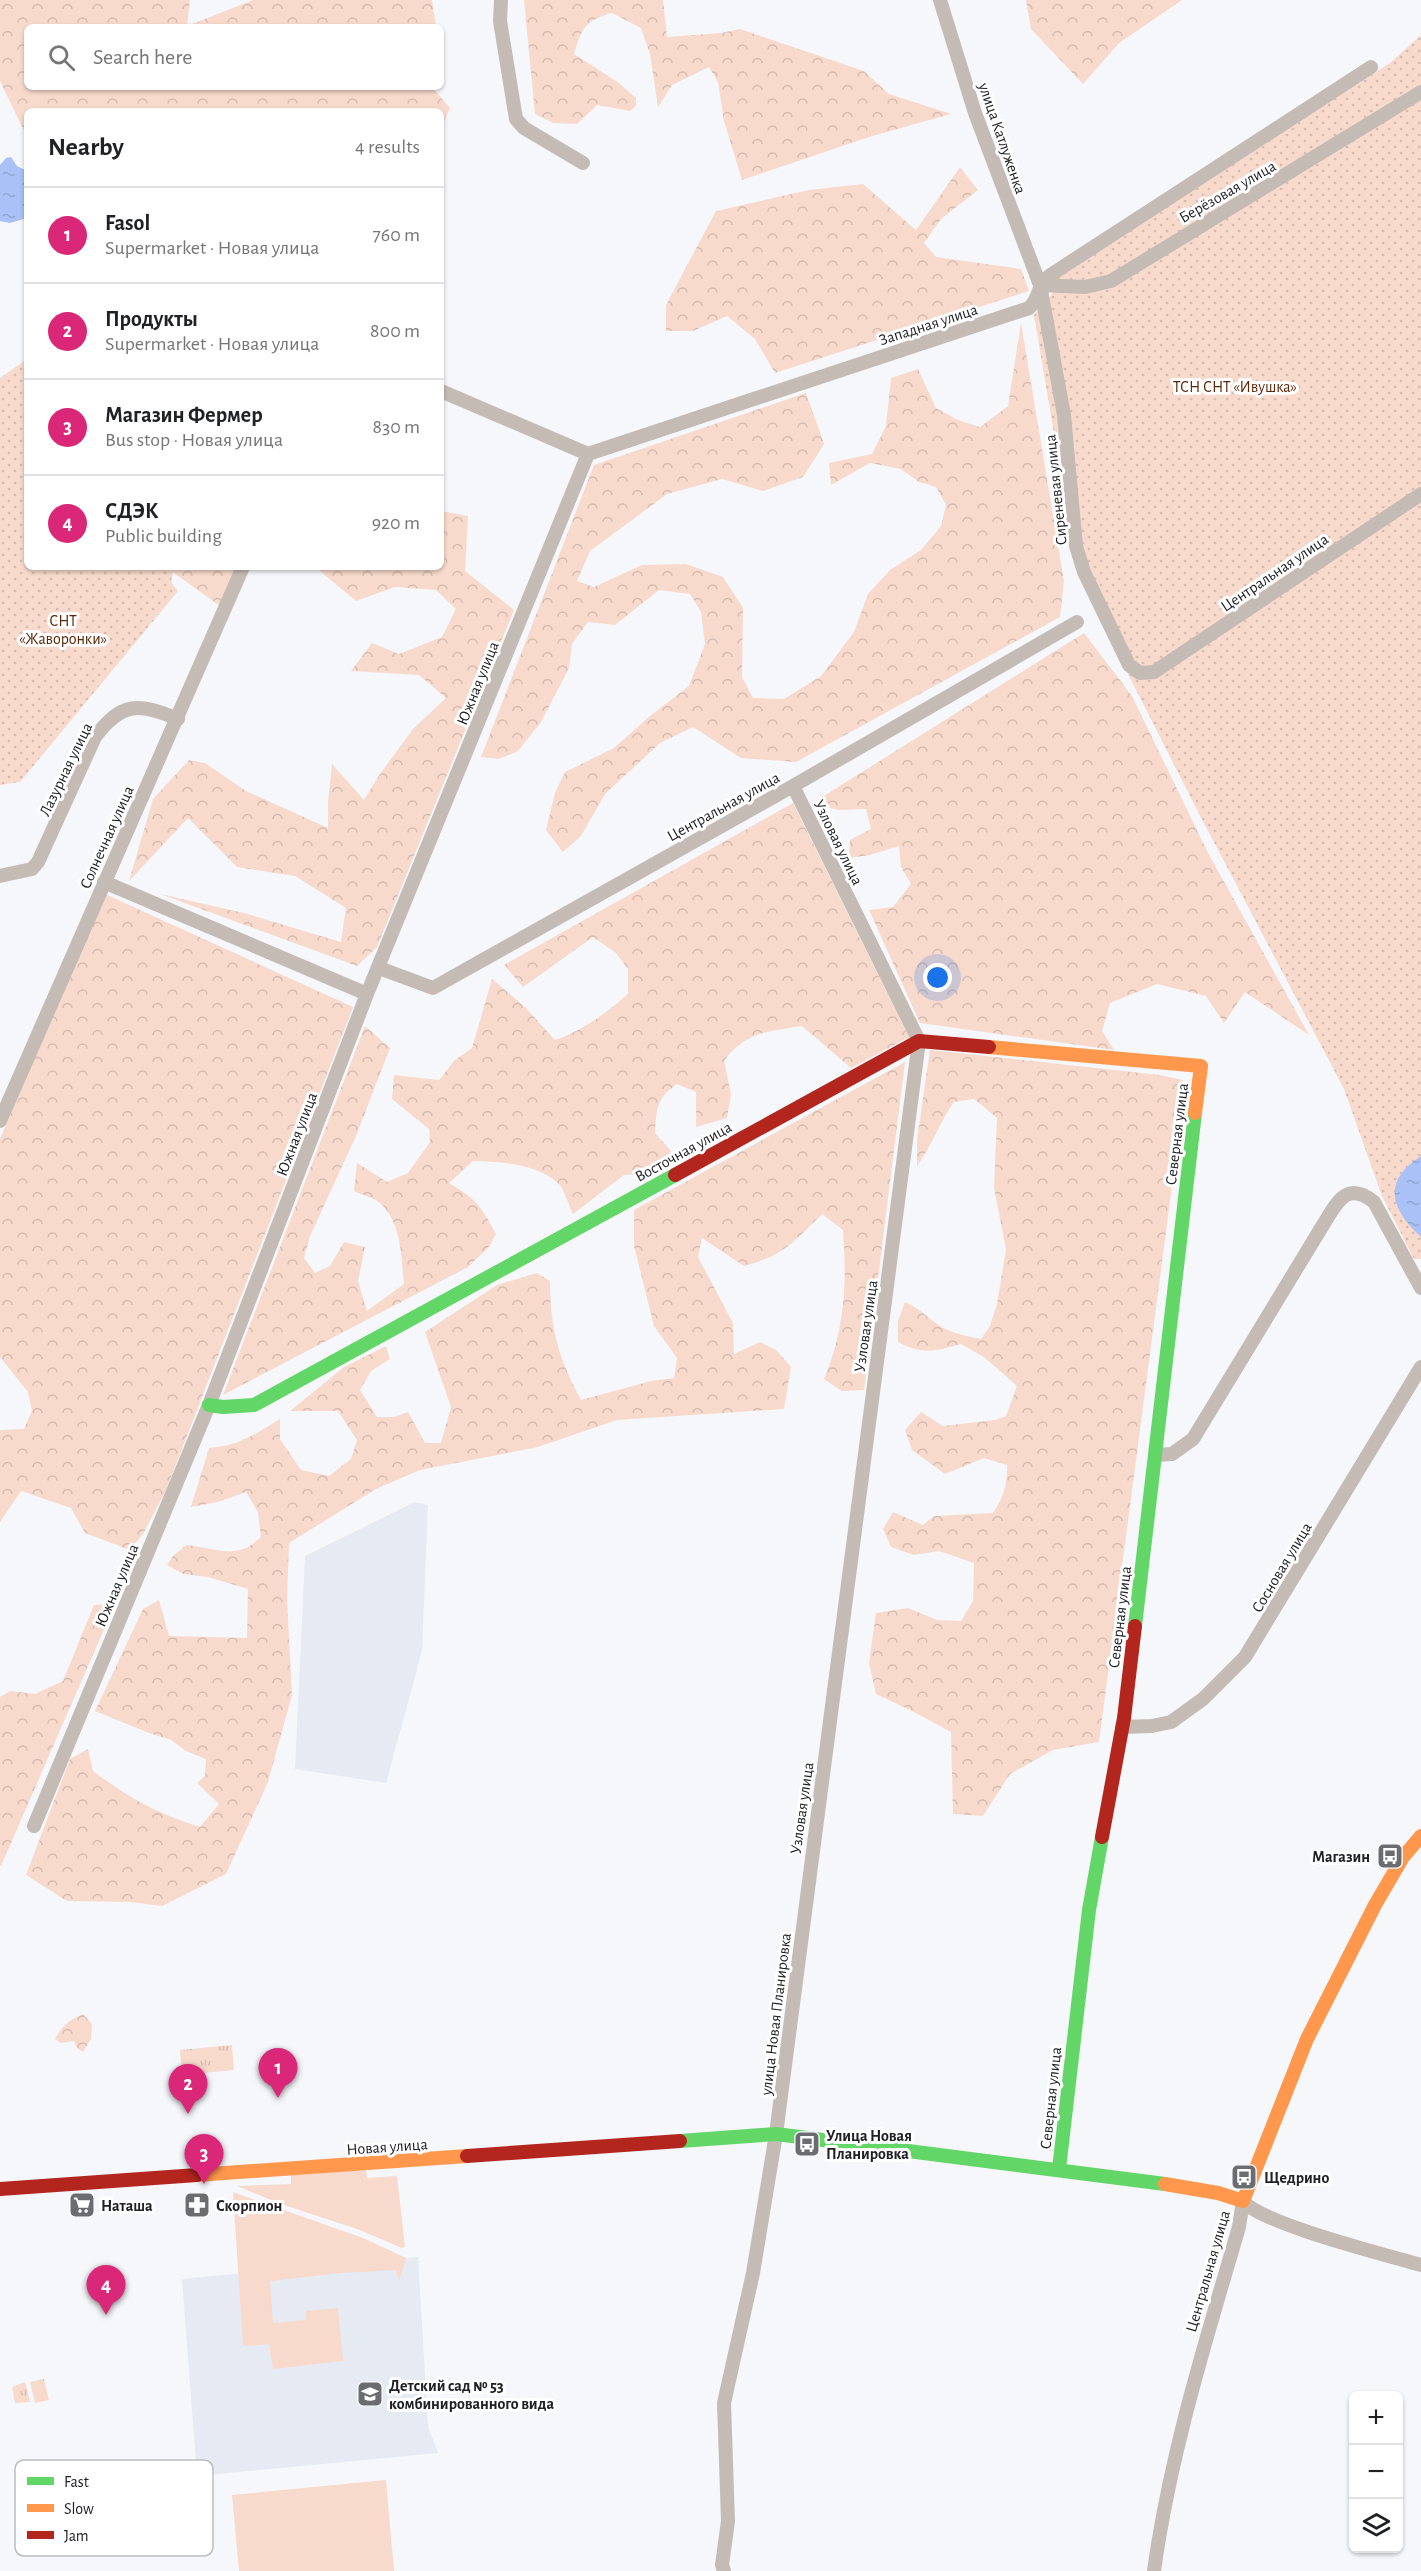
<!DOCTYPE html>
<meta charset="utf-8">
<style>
body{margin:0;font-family:"Alegreya Sans",sans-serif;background:#f6f6f6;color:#202124}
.controls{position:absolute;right:18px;bottom:18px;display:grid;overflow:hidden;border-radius:9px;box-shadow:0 2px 4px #0004}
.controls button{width:54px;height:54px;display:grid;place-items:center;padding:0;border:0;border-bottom:2px solid #e0e0e0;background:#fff;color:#202124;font:30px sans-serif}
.you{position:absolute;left:938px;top:978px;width:21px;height:21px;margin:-15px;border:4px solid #fff;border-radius:50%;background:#1a73e8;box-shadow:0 0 0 9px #1a73e833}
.badge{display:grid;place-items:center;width:39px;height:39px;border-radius:50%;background:#db2777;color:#fff;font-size:20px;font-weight:700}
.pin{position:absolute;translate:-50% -50px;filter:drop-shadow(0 2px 3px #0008)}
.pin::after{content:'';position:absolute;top:32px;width:21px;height:18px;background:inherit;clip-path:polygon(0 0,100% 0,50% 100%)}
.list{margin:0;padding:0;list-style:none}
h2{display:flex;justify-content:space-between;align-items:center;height:78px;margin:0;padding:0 24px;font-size:26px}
h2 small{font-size:20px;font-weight:400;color:#757577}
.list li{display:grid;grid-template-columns:39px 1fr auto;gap:18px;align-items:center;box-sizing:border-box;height:96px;padding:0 24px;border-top:2px solid #e0e0e0}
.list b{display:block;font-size:22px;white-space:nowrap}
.list p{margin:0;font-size:20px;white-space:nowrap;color:#757577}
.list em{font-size:20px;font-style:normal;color:#757577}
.icon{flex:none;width:33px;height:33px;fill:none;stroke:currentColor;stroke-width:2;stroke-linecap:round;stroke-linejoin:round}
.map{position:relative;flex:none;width:1421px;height:2571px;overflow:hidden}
.search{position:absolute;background:#fff;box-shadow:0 2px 4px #0004;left:24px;top:24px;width:420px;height:66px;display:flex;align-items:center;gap:15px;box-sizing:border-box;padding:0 21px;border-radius:9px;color:#757577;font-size:22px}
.panel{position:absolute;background:#fff;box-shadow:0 2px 4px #0004;left:24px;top:108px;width:420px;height:462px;border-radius:9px}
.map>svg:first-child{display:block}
.built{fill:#e5eaf3}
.grass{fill:#f8dacc}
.forest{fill:url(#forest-crowns)}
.park{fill:url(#park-tufts)}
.garden{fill:url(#garden-dots)}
.water{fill:url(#water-ripples)}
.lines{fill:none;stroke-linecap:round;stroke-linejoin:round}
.street{stroke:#c5bbb5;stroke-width:14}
.fast{stroke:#63d668;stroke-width:14}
.slow{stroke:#ff974d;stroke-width:14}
.jam{stroke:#b3261e;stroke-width:14}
.labels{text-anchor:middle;stroke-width:6;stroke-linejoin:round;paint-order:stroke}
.street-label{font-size:16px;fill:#202125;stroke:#fff}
.park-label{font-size:16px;fill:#592606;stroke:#fff}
.poi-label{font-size:16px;font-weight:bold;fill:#202125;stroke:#fff;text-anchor:start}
.key{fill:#fff;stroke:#bcbcbe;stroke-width:1.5}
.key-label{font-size:16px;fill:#202125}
</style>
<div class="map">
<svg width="1421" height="2571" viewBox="0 0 1421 2571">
<defs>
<pattern id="forest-crowns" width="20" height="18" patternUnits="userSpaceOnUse" patternTransform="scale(1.5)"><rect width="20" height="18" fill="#f8dacc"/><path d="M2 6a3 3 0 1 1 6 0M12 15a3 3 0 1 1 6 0" fill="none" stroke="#d4bbaf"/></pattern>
<pattern id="park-tufts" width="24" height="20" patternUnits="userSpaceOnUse" patternTransform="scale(1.5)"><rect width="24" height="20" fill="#f8dacc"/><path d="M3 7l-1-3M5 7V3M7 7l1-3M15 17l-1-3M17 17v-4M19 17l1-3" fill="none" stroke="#d4bbaf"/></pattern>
<pattern id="garden-dots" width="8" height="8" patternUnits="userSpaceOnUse" patternTransform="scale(1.5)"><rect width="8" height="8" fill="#f8dacc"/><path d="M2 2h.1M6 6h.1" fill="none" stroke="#d4bbaf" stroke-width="1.8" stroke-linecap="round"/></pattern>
<pattern id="water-ripples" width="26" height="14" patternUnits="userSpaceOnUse" patternTransform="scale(1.5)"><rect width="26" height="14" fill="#a9c1f6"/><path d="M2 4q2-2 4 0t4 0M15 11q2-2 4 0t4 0" fill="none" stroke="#91a6d3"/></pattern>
</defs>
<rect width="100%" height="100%" fill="#f5f7fa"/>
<path class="built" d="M415 1502 428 1505 422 1651 386 1783 295 1769 305 1556Z
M418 2257 428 2427 438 2453 197 2476 182 2279Z"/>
<path class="grass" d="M366 2170 367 2178 397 2176 405 2247 402 2248 357 2229 278 2203 237 2186 291 2184V2175Z
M233 2192 363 2238 406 2258 399 2281 396 2270 341 2273 270 2281 273 2323 306 2320V2311L338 2308 343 2361 273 2369 269 2344 243 2346Z
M386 2480 394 2571H239L232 2495Z"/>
<path class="forest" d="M0 0H190L187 26 253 0H432L436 27H27V87H432L450 108 441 129V111H27V137L0 81Z
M524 0H663L667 37 721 33 740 29 864 71 889 94 951 114 869 137 742 180 724 121 718 82 709 67 672 85 658 107 650 54 641 28 612 13C584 21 582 28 574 54L619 83 636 98V106L630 111 597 105 577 124 553 123 535 114Z
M1026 0H1182L1119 43 1083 84 1031 29Z
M960 167 978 190 941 219 924 243 936 257 1021 269 1029 291 775 373 755 339 727 316 693 331H666V305L716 211 809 190 863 184 916 230Z
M1021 323 1064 581 1060 617 796 762 741 758 693 727 660 743 605 794 581 836 563 852 546 830 555 793 565 772 614 748 650 716 689 686 705 644 701 612 690 594 659 590 615 625 588 622 572 644 569 668 541 722 518 751 499 759 481 757 594 465 806 393 824 444 803 477 763 491 722 479 667 494 590 551 577 581 594 587 642 565 686 564 723 577 743 608 742 677 753 698 784 699 821 676 854 632 868 594 890 570 921 550 941 526 946 505 936 487 919 482 901 469 870 463 831 485 829 463 872 454 886 426 891 378 918 369 936 408 958 420 980 427 1008 406Z
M441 511 468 516 465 571 514 610 377 947 357 966 160 894 244 913 341 942 346 908 295 876 237 867 188 818 129 881 153 799 189 760 205 763 246 791 328 828V802L332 764 364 800 380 774 413 729 446 698 419 675 351 671 372 643 399 654 442 637 456 609 436 590 395 587 356 601 321 572 319 567H441Z
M170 567H237L220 606 170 570Z
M1084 633 1132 696 1207 851 1309 1035 1245 992 1224 1023 1206 996 1157 984 1110 1003 1102 1031 1114 1050 920 1023 869 910 893 907 911 884 901 867 899 846 870 855 849 858 850 840 871 829 866 809 839 810 811 804Z
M793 803 909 1037 851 1068 802 1026C770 1031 744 1032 724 1061L731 1094 727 1118 696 1127V1092L677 1084C655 1100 657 1108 655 1133L671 1151 659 1173 624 1175 573 1214C569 1206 565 1191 559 1184 535 1163 503 1162 473 1161L449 1183C475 1198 482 1207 496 1234L488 1248 468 1267 223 1395 365 1026 390 1048 356 1136 310 1236 304 1258 315 1273 330 1266 344 1242 365 1247 358 1281 367 1311 404 1284C401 1257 402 1223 380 1203 374 1198 362 1195 354 1191L357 1163 387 1182 408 1173 430 1142 429 1129 392 1099 394 1075 439 1080 454 1061 472 1048 492 979 525 1007 555 1040C584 1030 605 1014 628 994V969L616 953 593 937 523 987 504 965Z
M105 894 353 1007 166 1490 143 1534 130 1550 85 1533 71 1508 21 1491 0 1522V1430L24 1429 32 1411 28 1392 0 1357V1139Z
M930 1050 1160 1075 1183 1080 1185 1087 1099 1742 1053 1750 1010 1774 983 1816 953 1814 951 1732 914 1712 876 1694 869 1663 876 1613 908 1608 937 1620 961 1621 973 1601 974 1563 939 1551 914 1555 891 1547 883 1529 893 1512 923 1525 934 1516 993 1513C1003 1498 1008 1484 1007 1465L984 1458 945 1474 912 1450 905 1430 921 1412 943 1426 995 1420 1006 1416 1017 1386 984 1357 961 1344C936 1351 922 1355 898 1342V1321L905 1302C919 1308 928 1318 940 1326 953 1334 967 1336 981 1339L990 1326 997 1304 1006 1249 994 1188 997 1118 974 1099 954 1102C939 1123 932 1146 917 1166V1140Z
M905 1062 864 1390 842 1391 824 1379C845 1330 847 1283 843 1230L822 1214C794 1242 783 1256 744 1266L702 1238 698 1257 733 1323 734 1354 760 1342 776 1350 791 1367 784 1409 617 1420 538 1447 420 1470 376 1489 289 1543 287 1600 292 1695 268 1782 226 1874 162 1906 131 1902 67 1901 26 1875 70 1759 88 1749 93 1771C132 1800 155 1812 200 1827L219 1804 197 1783 205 1776 206 1759 186 1751 171 1740 149 1733 95 1711 143 1609 159 1600 169 1636 247 1638 248 1589 208 1577 183 1574 167 1565 173 1556 186 1545C218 1548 236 1561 261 1537L258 1512 246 1492 218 1502 191 1507 209 1448C238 1446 256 1434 280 1419V1439L301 1470 329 1476 351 1459 357 1440 338 1411H290L344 1367 386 1346 390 1359 371 1371 360 1390 377 1417H394L408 1412 425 1443H441L451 1407 425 1332 497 1285 537 1273 550 1281C550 1329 559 1359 581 1400L651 1381 674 1378 677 1358 654 1326 634 1246V1210Z
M115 1604 1 1866H0V1697L10 1691 35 1694 63 1681 94 1605Z
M83 2014 92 2024 91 2039 83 2052 77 2048 74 2041 61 2043 55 2039C62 2026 69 2020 83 2014Z"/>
<path class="park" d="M232 2045 234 2070 182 2075 180 2050Z
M44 2379 49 2400 35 2403 30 2382Z
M25 2382 30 2402 15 2403 12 2387Z"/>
<path class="garden" d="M1421 35V1259H1414L1382 1196 1344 1089 1197 810 1085 589 1074 551 1034 315 1051 296 1058 277 1390 63Z
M27 359V567H174L171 582 178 591 20 782 0 785V378Z"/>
<path class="water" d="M11 157 17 166 27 171V218L10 223 0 221V165L6 158Z
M1421 1156V1237C1390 1209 1382 1181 1421 1156Z"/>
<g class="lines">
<path class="street" d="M501 0 500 21 516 119 524 128 583 163
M940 0 975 113 1040 285 1064 415 1076 546 1084 572 1129 665 1140 673 1154 672 1421 494
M1040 285 1085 287 1111 281 1421 92
M441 391 588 454 1029 308C1041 297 1035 286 1052 274L1371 67
M0 876 32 869 38 862 95 737C122 701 139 703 178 719
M104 882 367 994
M379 968 433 988 793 786 1077 622
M0 1121 243 567
M1155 1455 1172 1454 1193 1439 1323 1225C1337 1203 1346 1180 1374 1202L1421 1288
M1122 1727 1152 1726 1171 1722 1203 1699 1245 1657 1421 1367
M34 1826 209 1405 367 994 588 454
M1243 2201C1262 2224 1387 2255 1421 2265
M724 2571 722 2565 728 2521 724 2403 753 2273 776 2134 919 1041 793 786
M1154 2571C1170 2454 1206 2340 1239 2227L1243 2201"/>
<path class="fast" d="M209 1405 223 1407 254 1405 675 1175
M1135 1626 1195 1113
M680 2141 776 2134 1165 2184
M1059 2169 1089 1910 1102 1837"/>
<path class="slow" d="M989 1047 1201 1066 1195 1113
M197 2175 467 2156
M1165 2184 1218 2193 1243 2201 1307 2039 1375 1905 1403 1857 1421 1836"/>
<path class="jam" d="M675 1175 919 1041 989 1047
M1102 1837 1124 1718 1135 1626
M467 2156 680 2141
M0 2189 197 2175"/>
</g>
<defs>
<g id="bus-square" transform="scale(1.35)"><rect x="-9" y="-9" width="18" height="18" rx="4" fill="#6b6c70" stroke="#fff"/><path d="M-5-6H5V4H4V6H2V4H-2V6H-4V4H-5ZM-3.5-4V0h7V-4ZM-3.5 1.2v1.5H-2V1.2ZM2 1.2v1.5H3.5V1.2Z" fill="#fff"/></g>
<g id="supermarket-square" transform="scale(1.35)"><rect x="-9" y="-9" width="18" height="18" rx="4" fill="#6b6c70" stroke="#fff"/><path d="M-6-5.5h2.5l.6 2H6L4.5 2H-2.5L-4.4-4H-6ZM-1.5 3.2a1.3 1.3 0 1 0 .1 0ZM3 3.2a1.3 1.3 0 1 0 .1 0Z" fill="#fff"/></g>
<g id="pharmacy-square" transform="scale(1.35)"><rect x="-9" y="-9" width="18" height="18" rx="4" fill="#6b6c70" stroke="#fff"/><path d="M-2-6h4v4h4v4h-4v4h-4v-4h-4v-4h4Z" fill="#fff"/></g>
<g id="school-square" transform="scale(1.35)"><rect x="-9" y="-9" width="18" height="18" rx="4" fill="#6b6c70" stroke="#fff"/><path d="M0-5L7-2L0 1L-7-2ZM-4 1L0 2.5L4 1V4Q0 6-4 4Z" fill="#fff"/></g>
</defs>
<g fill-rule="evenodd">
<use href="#bus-square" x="1390" y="1856"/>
<use href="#bus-square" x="807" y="2144"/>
<use href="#bus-square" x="1244" y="2177"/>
<use href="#supermarket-square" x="82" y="2205"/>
<use href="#pharmacy-square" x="197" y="2205"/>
<use href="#school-square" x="370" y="2394"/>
</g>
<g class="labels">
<g class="street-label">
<text transform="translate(1003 138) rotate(71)" y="6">улица Катлуженка</text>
<text transform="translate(1227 191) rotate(-30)" y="6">Берёзовая улица</text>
<text transform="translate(928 324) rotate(-18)" y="6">Западная улица</text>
<text transform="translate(1055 490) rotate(-96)" y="6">Сиреневая улица</text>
<text transform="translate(1274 572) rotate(-34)" y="6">Центральная улица</text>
<text transform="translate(477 683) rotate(-68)" y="6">Южная улица</text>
<text transform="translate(65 769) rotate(-64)" y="6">Лазурная улица</text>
<text transform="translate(723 806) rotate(-29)" y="6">Центральная улица</text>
<text transform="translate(106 837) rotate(-66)" y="6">Солнечная улица</text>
<text transform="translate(839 842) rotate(64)" y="6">Узловая улица</text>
<text transform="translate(296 1134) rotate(-69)" y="6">Южная улица</text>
<text transform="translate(1176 1134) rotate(-83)" y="6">Северная улица</text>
<text transform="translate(683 1151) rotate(-29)" y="6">Восточная улица</text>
<text transform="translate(865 1326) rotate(-82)" y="6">Узловая улица</text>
<text transform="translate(1281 1567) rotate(-59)" y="6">Сосновая улица</text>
<text transform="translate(116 1585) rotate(-67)" y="6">Южная улица</text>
<text transform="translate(1119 1617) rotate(-83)" y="6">Северная улица</text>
<text transform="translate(801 1808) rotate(-82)" y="6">Узловая улица</text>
<text transform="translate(775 2014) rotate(-83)" y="6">улица Новая Планировка</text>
<text transform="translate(1050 2098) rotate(-84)" y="6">Северная улица</text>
<text transform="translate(387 2146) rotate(-4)" y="6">Новая улица</text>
<text transform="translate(1207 2271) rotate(-74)" y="6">Центральная улица</text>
</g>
<g class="park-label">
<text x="1235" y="392">ТСН СНТ «Ивушка»</text>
<text x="63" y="626">СНТ<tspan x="63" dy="18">«Жаворонки»</tspan></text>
</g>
<g class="poi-label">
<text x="1370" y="1862" text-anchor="end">Магазин</text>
<text x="826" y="2141">Улица Новая<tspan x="826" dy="18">Планировка</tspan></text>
<text x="1264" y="2183">Щедрино</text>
<text x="101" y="2211">Наташа</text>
<text x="216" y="2211">Скорпион</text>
<text x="389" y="2391">Детский сад № 53<tspan x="389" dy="18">комбинированного вида</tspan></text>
</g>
</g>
<rect x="15" y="2460" width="198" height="96" rx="9" class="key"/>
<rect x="27" y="2477" width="27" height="8" fill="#63d668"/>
<rect x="27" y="2504" width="27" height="8" fill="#ff974d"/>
<rect x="27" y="2531" width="27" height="8" fill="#b3261e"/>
<g class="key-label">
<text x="64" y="2487">Fast</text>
<text x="64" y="2514">Slow</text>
<text x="64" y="2541">Jam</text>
</g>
</svg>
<div class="controls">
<button>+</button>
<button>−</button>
<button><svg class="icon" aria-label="layers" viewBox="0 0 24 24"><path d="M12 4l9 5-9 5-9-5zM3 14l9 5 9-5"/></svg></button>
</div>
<div class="you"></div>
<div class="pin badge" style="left:278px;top:2098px">1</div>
<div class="pin badge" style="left:188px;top:2114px">2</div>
<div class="pin badge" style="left:204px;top:2184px">3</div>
<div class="pin badge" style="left:106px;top:2315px">4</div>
<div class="search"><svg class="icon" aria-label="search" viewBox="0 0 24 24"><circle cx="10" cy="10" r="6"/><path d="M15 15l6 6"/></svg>Search here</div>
<section class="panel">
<h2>Nearby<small>4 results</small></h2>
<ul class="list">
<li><span class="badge">1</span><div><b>Fasol</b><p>Supermarket · Новая улица</p></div><em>760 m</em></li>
<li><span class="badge">2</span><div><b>Продукты</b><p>Supermarket · Новая улица</p></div><em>800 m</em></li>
<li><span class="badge">3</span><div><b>Магазин Фермер</b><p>Bus stop · Новая улица</p></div><em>830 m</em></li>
<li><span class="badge">4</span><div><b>СДЭК</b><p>Public building</p></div><em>920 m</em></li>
</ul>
</section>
</div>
